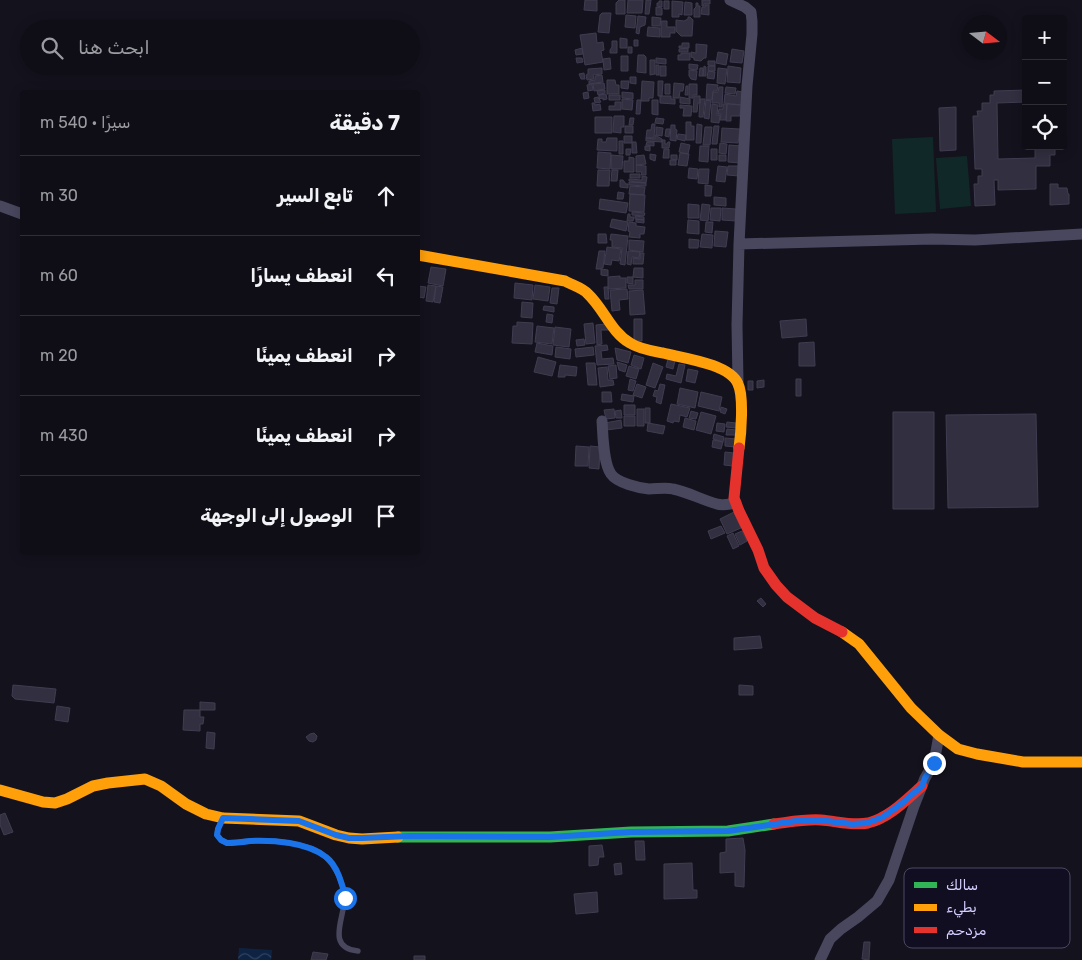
<!DOCTYPE html>
<html lang="ar">
<meta charset="utf-8">
<style>
body{margin:0;font-family:Rubik,Vazirmatn,sans-serif;background:#1d1c23;color:#f1f3f6;direction:rtl}
.controls{position:absolute;right:15px;top:15px;display:grid;overflow:hidden;border-radius:5px;box-shadow:0 2px 12px #0003}
.controls button{width:45px;height:45px;display:grid;place-items:center;padding:0;border:0;border-bottom:1px solid #2f2e35;background:#0f0e16;color:#f1f3f6;font:25px sans-serif}
.compass{position:absolute;left:962px;top:15px;width:45px;height:45px;border-radius:50%;background:#0f0e16;box-shadow:0 2px 12px #0003;rotate:106deg}
.stop{position:absolute;width:15px;height:15px;margin:-11px;border:4px solid #1a73e8;border-radius:50%;background:#fff}
.stop.end{background:#1a73e8;border-color:#fff;box-shadow:0 1px 5px #0008}
.list{margin:0;padding:0;list-style:none}
h2{display:flex;justify-content:space-between;align-items:center;height:65px;margin:0;padding:0 20px;font-size:21px}
h2 small{font-size:16px;font-weight:400;color:#9b9ca1}
.list li{display:grid;grid-template-columns:32px 1fr auto;gap:15px;align-items:center;box-sizing:border-box;height:80px;padding:0 20px;border-top:1px solid #2f2e35}
.list b{display:block;font-size:19px;white-space:nowrap}
.list em{font-size:16px;font-style:normal;color:#9b9ca1}
.icon{flex:none;width:28px;height:28px;fill:none;stroke:currentColor;stroke-width:2;stroke-linecap:round;stroke-linejoin:round}
.map{position:relative;flex:none;width:1082px;height:960px;overflow:hidden;direction:ltr}
.search{position:absolute;background:#0f0e16;box-shadow:0 2px 12px #0003;left:20px;top:20px;width:400px;height:55px;display:flex;align-items:center;gap:12px;box-sizing:border-box;padding:0 18px;border-radius:28px;color:#9b9ca1;font-size:19px}
.panel{position:absolute;background:#0f0e16;box-shadow:0 2px 12px #0003;left:20px;top:90px;width:400px;height:465px;border-radius:5px;direction:rtl}
.map>svg:first-child{display:block}
.green{fill:#112828}
.water{fill:url(#water-waves)}
.building{fill:#323040;stroke:#403c51}
.lines{fill:none;stroke-linecap:round;stroke-linejoin:round}
.lane{stroke:#48475e;stroke-width:5.5}
.street{stroke:#48475e;stroke-width:11}
.fast{stroke:#30b455;stroke-width:11}
.slow{stroke:#ff9f0a;stroke-width:11}
.jam{stroke:#e5322d;stroke-width:11}
.route{stroke:#1a73e8;stroke-width:6}
.key{fill:#110e22;stroke:#4b4864;stroke-width:1}
.key-label{font-size:14px;fill:#d3cffe}
</style>
<div class="map">
<svg width="1082" height="960" viewBox="0 0 1082 960">
<defs>
<pattern id="water-waves" width="16" height="10" patternUnits="userSpaceOnUse" patternTransform="scale(1.25)"><rect width="16" height="10" fill="#0e2343"/><path d="M0 5q4-4 8 0t8 0" fill="none" stroke="#30425f"/></pattern>
</defs>
<rect width="100%" height="100%" fill="#14121d"/>
<path class="green" d="M933 137 936 212 895 214 892 139Z
M967 156 971 206 940 209 936 158Z"/>
<path class="water" d="M239 948 272 950 271 960H238Z"/>
<path class="building" d="M585 0H597V11L584 10Z
M619 0H625V14H616V3Z
M628 0H643L642 13H627Z
M646 0H651L649 14H645Z
M702 0H710V4H704V6H702Z
M659 1H662V7L657 6V3H659Z
M664 1H669V9H664Z
M672 1 683 2 682 15 679 14V17H672Z
M685 2 692 3V15H684Z
M696 3H698V6H700V17H694V9L696 7Z
M705 5H709V15L701 14 702 7H705Z
M656 7 662 8V15H656Z
M602 13H611L609 33 598 32 600 15Z
M626 15 636 16 635 28 625 27Z
M638 16 646 17 645 25 640 27 639 34 636 33Z
M652 17 661 18 660 26H652Z
M688 17H690L693 20 692 36H681L676 31V20L684 21 688 19Z
M661 21H667V27H675V33H670V37H661Z
M648 27 660 28V37L647 36Z
M596 33 597 43 603 42 604 50 601 51 603 62 585 65 580 35Z
M620 38 627 39V48H620Z
M634 40H638V46H634Z
M612 41H617V53H610V50L612 47Z
M682 43H689V48H679V46H682Z
M696 44 707 45 706 58H704L701 61 694 60V58L691 57V52L696 53Z
M628 47H632V53H628Z
M582 48 583 54 576 55 575 50Z
M688 48V52H679V49Z
M732 49 744 51 742 63 730 62Z
M718 52 728 54 726 65 716 63Z
M681 53H690V60H678V55H681Z
M638 55H644L646 57V73L637 72Z
M621 56H628V71H621Z
M576 58H582L583 62 577 63Z
M610 58 611 69 604 70 603 59Z
M656 58 666 59V64L656 63Z
M650 60H655V74L650 75Z
M708 61H715V66L708 65Z
M689 64 698 65 697 70 689 69Z
M656 65H659V75H656Z
M660 66H666V76H660Z
M704 66 706 67V76H703Z
M708 66H715V71H708Z
M728 66 741 68 740 83 727 82Z
M602 68V74L593 75 594 79 587 80 586 75 588 74V69Z
M700 68H703V76H699Z
M718 68 727 69 725 84 717 83Z
M689 70 697 71 696 80 691 79 689 76Z
M708 71 715 72 714 79 707 78Z
M584 73 585 79H581L579 74Z
M602 75 603 82 589 84V81L595 80V76Z
M630 77H636V84L630 83Z
M607 80H615L616 85H619V94H607Z
M621 81H629L628 89 621 88Z
M642 81 654 82 653 98H649V101H641Z
M658 81H663L662 96H658Z
M604 83 605 89 594 91 593 84Z
M674 83 684 84 683 91H680L679 98H673Z
M592 84 593 90 588 91 587 85Z
M665 84H670V94H665Z
M689 84H697V95H693V98H689Z
M707 84 718 85 717 91H713L712 100H706Z
M686 86H688V95H685Z
M719 87H723L722 107H719V103H712L713 92H718Z
M726 87 736 88 735 94 725 93Z
M605 90V93L598 95 597 91Z
M1026 90V102L997 103 998 159 1035 158V146H1055V155H1050V166H1036V189L998 190V180H994L995 205 975 206 974 184H978V176H982V169H975L973 116H978L977 111H982V103H990V95H994V91Z
M737 91 743 92 741 105 724 103 725 94 736 96Z
M588 92 589 98 584 99 583 93Z
M622 92 633 93V99L622 98Z
M606 94 607 99 603 100V98L599 99V95Z
M609 95H620V100H609Z
M660 96H671V99H675V104L660 103Z
M694 96H700V103H698L697 112H693Z
M598 97 601 102 595 103 594 98Z
M680 97 690 99V104L680 103Z
M622 99 633 100 632 110 622 109Z
M700 99H705L703 117H699Z
M637 100H641L640 114H636Z
M652 100H658V115L652 114Z
M706 100 711 101 709 119 704 118Z
M615 102H621V110H609V106H615Z
M592 103H594L595 105 600 104 601 110 593 111Z
M712 104 718 105 717 115H720L719 123 711 122Z
M723 104H727L726 120H720L721 114H718L719 109H723Z
M727 104 741 105 740 116H731V121H726Z
M680 105 692 106 691 116H683L684 108H680Z
M956 107V150L940 151 939 108Z
M614 116H624V127H621V133L613 132Z
M595 117H612V133H595Z
M630 118H634L633 125H629Z
M656 118 664 119 663 124 655 123Z
M686 122H691V126H694V140H686Z
M652 124H655L654 138H646L647 130H651Z
M697 124 702 125 701 143H696Z
M671 125H675V129L677 130 676 141 670 140Z
M625 126H633V133H625Z
M714 126H719L717 144H712Z
M656 127 663 128 662 136 656 135Z
M705 127H712L710 145H703Z
M722 128 740 129 738 143 721 142Z
M666 129H670L669 137 665 136Z
M678 134 686 135 685 141 677 139Z
M655 135 662 139V142L646 141V138L655 139Z
M624 136H632V143H624Z
M607 138H617V151L597 150 598 139H602V142H606Z
M662 140H665V144H667L668 142H670L669 148H662Z
M619 141H623V154H619Z
M632 142H636L637 153H632Z
M647 142H654V146L646 145Z
M681 143 690 145 688 154 679 152Z
M720 143 727 144 726 154 719 153Z
M729 145 741 146 740 163 728 162Z
M645 146H650V151L645 150Z
M700 146H709L708 162 699 161Z
M626 149H631L630 155H626Z
M664 149H669V158H663Z
M711 149H717V160H711Z
M598 152 611 153 610 169 597 168Z
M680 153 689 154 687 166 678 165Z
M650 154 656 155 655 161 650 159Z
M611 155 623 156 622 169H611Z
M644 155 646 164 636 165V156Z
M671 155H677V160L671 159Z
M719 155H726V161H719Z
M629 157 634 158V172H624V161H629Z
M670 160H676V165H670Z
M636 165 646 166V175H641L642 172H636Z
M718 166 727 167 725 182 716 181Z
M728 166H739V176L727 175Z
M689 168 698 169 697 179 688 178Z
M699 169H709L708 184 698 183Z
M598 170H610L609 186H597Z
M612 170H618L617 181H611Z
M630 174H640V178H630Z
M642 176 647 177 646 183 629 181V179L642 180Z
M620 180H623L626 184H628V188L620 187Z
M629 182 646 183V186L629 185Z
M1050 184H1058V188H1067L1068 194H1069V204L1050 205Z
M705 185 712 186 711 196H705Z
M630 186 645 187 644 195 629 194Z
M618 192 624 193 623 199H617Z
M630 194 645 195 644 212 629 211Z
M714 197 726 198V206L714 205Z
M600 199 628 203 626 213 599 209Z
M688 204 699 205V218H688Z
M702 204 710 205 708 221 700 220Z
M711 208H721L720 221 710 220Z
M722 208 736 209V221L722 220Z
M632 212 645 213 644 216 632 215Z
M628 214H630V217H634L633 221H627Z
M635 216 644 217V220L635 219Z
M612 219 628 222 626 231 610 227Z
M636 219 644 220V223L636 222Z
M688 220 699 221V234L687 233Z
M629 222 636 223V226L645 227 644 234H640V238L629 237 630 232 628 231Z
M706 222H713L712 233 705 232Z
M715 231 728 232 726 247 714 246Z
M598 234H606L607 243H598Z
M611 234 628 236 625 265 620 264 622 248 612 247V240H610Z
M702 234 713 235 712 248 700 247Z
M689 239 699 240 698 248H689Z
M629 240 644 241 643 252 629 250Z
M607 247 621 249 619 261 612 260 611 265 604 264Z
M599 251H605L603 268H601V269H596Z
M628 251 640 252 639 258 632 257 631 265 627 264Z
M640 253H644L643 264H633V258L640 259Z
M431 267 446 269 443 286 428 283Z
M634 268H643V278L633 277Z
M601 269 608 270V276L601 275Z
M620 276V278H626V288L608 289V277Z
M627 277H633V284L627 283Z
M635 280H643V289H629L628 285H635Z
M515 283 533 285 532 300 514 298Z
M428 285 436 286 433 302 426 301Z
M535 285 550 287 548 301 533 299Z
M418 286 426 287 424 298 418 297Z
M436 286 443 287 440 303 434 302Z
M604 287H608L609 299H605Z
M552 288H559L557 304 550 303Z
M627 289 628 299 619 300 620 310 612 311 610 290Z
M643 290 645 314 630 315 629 291Z
M522 302 533 303 532 318 521 317Z
M544 306 554 307V312L543 310Z
M547 314 553 315 552 323 546 322Z
M634 319H642V341H634Z
M806 319 807 336 782 338 780 321Z
M517 322 533 323 532 344 512 343 513 326H517Z
M593 323 595 343 586 344 584 324Z
M606 324 610 330H601L602 344 597 345 596 325Z
M537 326 554 328 552 344 535 342Z
M555 327 571 329 569 347 553 345Z
M584 339 585 345 577 346 576 340Z
M814 342 815 366H799V343Z
M537 343 553 346 552 355 535 352Z
M607 345 608 350 601 351 602 359 613 358 614 364 597 365 595 346Z
M556 347 571 349 570 359 555 357Z
M593 347 594 355 576 357 575 349Z
M615 348 631 352 628 363 617 360Z
M634 355 644 358 641 369 631 365Z
M538 357 556 362 552 376 534 372Z
M668 359 675 361 673 369 666 367Z
M617 362 627 365 625 372 619 370Z
M586 363H595L597 385H588Z
M653 363 663 367 655 388 646 385Z
M679 364 685 365 681 383 666 379 667 374 676 376Z
M560 365 577 367 576 376 565 375V377H558Z
M616 365 617 378 610 379 608 366Z
M629 366 639 369 636 379 626 376Z
M607 367 608 380H613L614 385 600 387 598 368Z
M688 369 698 371 695 383 686 381Z
M630 379 636 381 633 391 628 390Z
M796 379H801V396H796Z
M764 380V387L757 388V381Z
M748 381H753V390H748Z
M637 384 646 387 642 398 633 395Z
M660 384 665 385 661 404 656 402 657 397 653 396 655 390 658 391Z
M680 388 698 392 695 408 677 404Z
M602 392H611L612 402H602Z
M701 392 722 397 719 411 698 406Z
M622 394 634 396 633 402 621 400Z
M671 404 690 408 687 417 680 415 679 422 674 421 673 423 667 421Z
M624 405H635V415H624Z
M721 407 727 409 725 414 720 412Z
M645 408H650V423H645Z
M614 409 615 418 606 419 604 410Z
M637 409H644V426H637Z
M621 410 622 418H616L615 411Z
M691 411 698 413 696 419 689 418Z
M701 412 716 416 711 434 696 430Z
M893 412H934V509H893Z
M1036 414 1038 507 948 508 946 415Z
M624 416H635V426H624Z
M685 418 696 421 694 430 683 427Z
M621 420 622 428 606 430 605 423Z
M727 422 736 423V428L726 427Z
M648 423 665 426 663 434 647 431Z
M717 423 725 424 724 432 716 431Z
M727 429 736 430 735 435H726Z
M714 434 724 437 723 442 713 439Z
M725 438 736 439 735 447 725 446Z
M713 440 723 442 721 449 712 447Z
M576 446 589 447 588 466H575Z
M590 446 600 447 599 469 589 468Z
M725 452 734 453 733 466 724 465Z
M734 512 741 528 727 534 720 519Z
M721 526 725 533 711 539 708 531Z
M742 531 747 541 740 545 735 534Z
M733 533 739 546 733 549 727 536Z
M761 598 766 604 763 607 757 601Z
M760 636 762 648 734 650V638Z
M13 685 56 689 54 703 15 699 12 696Z
M739 685 753 686V695H739Z
M200 702 215 703V710H200Z
M57 706 70 708 68 722 55 720Z
M184 710H200V717H204L203 724H200V731L183 730Z
M207 732 215 733 214 749 206 748Z
M314 733 317 736 316 740 313 742 309 741 306 737 310 734Z
M5 813 13 832 4 835 0 825V815Z
M743 838 745 850 744 887 735 886V872L720 873V853L726 852V839Z
M635 841H644L645 860H636Z
M602 845 604 857H599L598 865 589 866V846Z
M621 863 622 874 615 875 614 864Z
M692 863 693 890H697V898L664 899V864Z
M597 892 598 912 576 914 574 894Z
M864 942H870L869 960 862 959Z
M313 952 328 954 326 960H311Z
M414 956H425V960H414Z"/>
<g class="lines">
<path class="lane" d="M223 818 218 829 217 835 221 840 227 843C235 843 242 842 250 841 270 840 297 842 315 850 333 858 345 882 344 901 344 919 326 948 358 951"/>
<path class="street" d="M730 0 745 7 751 12 752 21V34L747 86 739 244
M0 206 22 214
M738 382 737 325 739 244 932 239 975 240 1082 234
M602 421C603 434 603 463 611 474 617 483 639 488 649 489 657 489 665 487 673 489 688 492 702 500 717 504 723 506 729 504 736 503
M820 960 830 939 841 929 858 917 877 901 889 880 914 806 925 778 934 763 939 735"/>
<path class="fast" d="M398 837H550L631 832 728 831 774 824"/>
<path class="slow" d="M418 255 565 281C572 285 583 288 588 294 604 309 611 332 630 343 639 349 652 351 663 353 683 358 730 364 738 384 744 396 741 434 739 448
M842 632 859 644 911 708 939 735 958 749 977 754 1023 762H1082
M0 790 43 802 55 803 67 799 93 786 108 783 145 779 161 786 186 804 206 814 223 818 299 821 336 835 349 838 362 839 398 837"/>
<path class="jam" d="M739 448 734 498 739 511 758 550 764 568 776 585 787 597 815 618 842 632
M774 824C790 822 805 819 821 820 836 821 852 826 868 823 889 818 906 800 922 786"/>
</g>
<g class="lines">
<path class="route" d="M345 898C343 885 337 865 326 857 307 842 273 840 250 841 243 842 235 843 227 843L221 840 217 835 218 829 223 818 299 821 336 835 349 838H362L410 836 550 837 631 832 728 831 796 821 819 820 852 824 867 823 883 817 901 804 922 786 925 778 934 763"/>
</g>
<rect x="904" y="868" width="166" height="80" rx="8" class="key"/>
<rect x="914" y="882" width="23" height="6" fill="#30b455"/>
<rect x="914" y="904" width="23" height="7" fill="#ff9f0a"/>
<rect x="914" y="927" width="23" height="6" fill="#e5322d"/>
<g class="key-label">
<text x="946" y="890">سالك</text>
<text x="946" y="912">بطيء</text>
<text x="946" y="935">مزدحم</text>
</g>
</svg>
<div class="controls">
<button>+</button>
<button>−</button>
<button><svg class="icon" aria-label="locate" viewBox="0 0 24 24"><circle cx="12" cy="12" r="6"/><path d="M12 2v4M12 18v4M2 12h4M18 12h4"/></svg></button>
</div>
<svg class="compass" viewBox="-18 -18 36 36"><path d="M0-13l5 13h-10z" fill="#e53935"/><path d="M0 13l5-13h-10z" fill="#9b9ca1"/></svg>
<div class="stop" style="left:345px;top:898px"></div>
<div class="stop end" style="left:934px;top:763px"></div>
<div class="search"><svg class="icon" aria-label="search" viewBox="0 0 24 24"><circle cx="10" cy="10" r="6"/><path d="M15 15l6 6"/></svg>ابحث هنا</div>
<section class="panel">
<h2>7 دقيقة<small>سيرًا · 540 m</small></h2>
<ul class="list">
<li><svg class="icon" aria-label="ahead" viewBox="0 0 24 24"><path d="M12 20V5M6 11l6-6 6 6"/></svg><div><b>تابع السير</b></div><em>30 m</em></li>
<li><svg class="icon" aria-label="left" viewBox="0 0 24 24"><path d="M17 20v-9H6M10 6l-5 5 5 5"/></svg><div><b>انعطف يسارًا</b></div><em>60 m</em></li>
<li><svg class="icon" aria-label="right" viewBox="0 0 24 24"><path d="M7 20v-9h11M14 6l5 5-5 5"/></svg><div><b>انعطف يمينًا</b></div><em>20 m</em></li>
<li><svg class="icon" aria-label="right" viewBox="0 0 24 24"><path d="M7 20v-9h11M14 6l5 5-5 5"/></svg><div><b>انعطف يمينًا</b></div><em>430 m</em></li>
<li><svg class="icon" aria-label="arrive" viewBox="0 0 24 24"><path d="M6 21V4h12l-3 4 3 4H6"/></svg><div><b>الوصول إلى الوجهة</b></div></li>
</ul>
</section>
</div>
